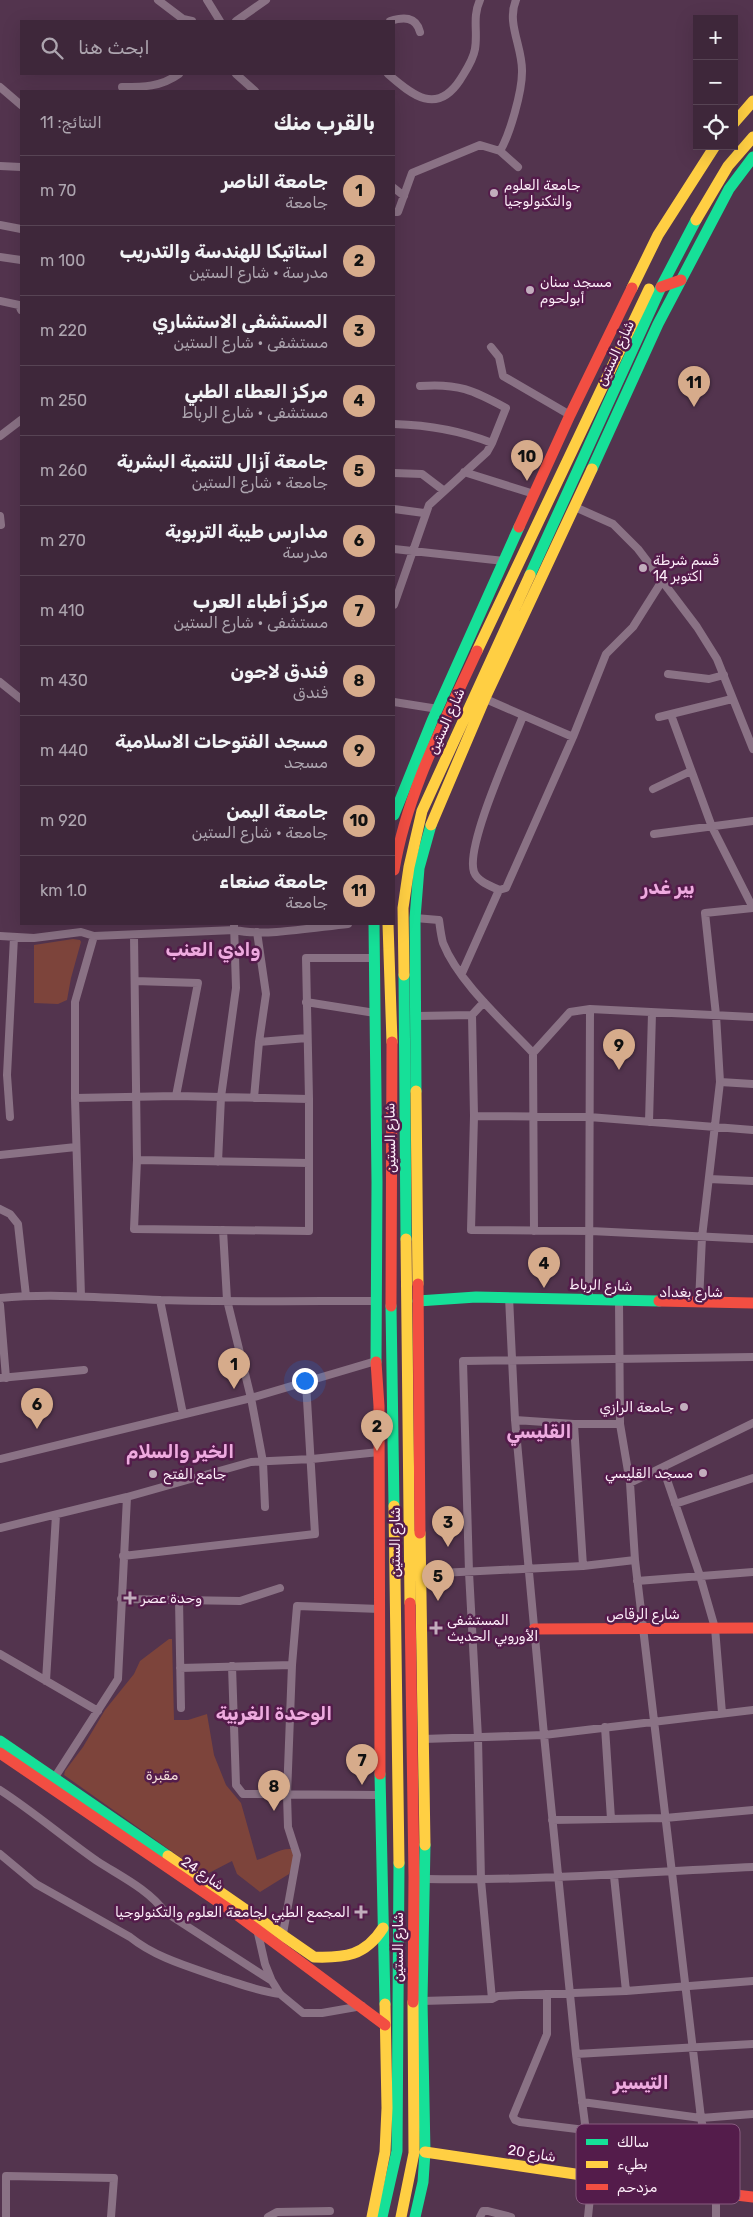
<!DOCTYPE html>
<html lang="ar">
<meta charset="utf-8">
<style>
body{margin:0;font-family:Rubik,"Noto Sans Arabic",sans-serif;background:#452f42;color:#f1f3f6;direction:rtl}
.controls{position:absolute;right:15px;top:15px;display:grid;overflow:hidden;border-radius:0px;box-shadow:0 5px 20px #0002}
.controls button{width:45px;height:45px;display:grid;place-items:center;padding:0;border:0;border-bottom:1px solid #574454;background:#3e273a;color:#f1f3f6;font:25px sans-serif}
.you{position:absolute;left:304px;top:1380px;width:18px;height:18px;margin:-12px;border:4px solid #fff;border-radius:50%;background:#1a73e8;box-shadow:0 0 0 8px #1a73e833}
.badge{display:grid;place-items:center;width:32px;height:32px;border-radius:50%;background:#d6ab8b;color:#111;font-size:16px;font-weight:700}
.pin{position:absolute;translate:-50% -41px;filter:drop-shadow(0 1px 2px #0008)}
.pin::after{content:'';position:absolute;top:26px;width:18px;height:15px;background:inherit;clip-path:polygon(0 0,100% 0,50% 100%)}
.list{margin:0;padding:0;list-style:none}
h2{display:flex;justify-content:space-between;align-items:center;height:65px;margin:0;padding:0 20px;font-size:21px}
h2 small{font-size:16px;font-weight:400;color:#ada5af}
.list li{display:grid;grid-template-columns:32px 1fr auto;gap:15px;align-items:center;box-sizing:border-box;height:70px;padding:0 20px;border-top:1px solid #574454}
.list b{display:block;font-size:19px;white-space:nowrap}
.list p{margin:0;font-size:16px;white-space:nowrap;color:#ada5af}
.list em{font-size:16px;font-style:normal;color:#ada5af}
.icon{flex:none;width:28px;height:28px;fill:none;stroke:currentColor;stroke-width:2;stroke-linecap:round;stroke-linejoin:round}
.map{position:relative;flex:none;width:753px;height:2217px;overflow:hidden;direction:ltr}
.search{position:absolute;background:#3e273a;box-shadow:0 5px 20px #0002;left:20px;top:20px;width:375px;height:55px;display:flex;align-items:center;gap:12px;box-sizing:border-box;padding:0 18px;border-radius:0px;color:#ada5af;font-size:19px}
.panel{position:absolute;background:#3e273a;box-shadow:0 5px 20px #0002;left:20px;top:90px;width:375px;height:835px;border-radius:0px;direction:rtl}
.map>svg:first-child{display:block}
.green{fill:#7d443b}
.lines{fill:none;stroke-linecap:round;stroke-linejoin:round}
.street{stroke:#8a7285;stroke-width:8}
.fast{stroke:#16e098;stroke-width:11}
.slow{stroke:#ffcf43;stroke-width:11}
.jam{stroke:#f24e42;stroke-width:11}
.poi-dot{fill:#c2adbd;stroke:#541c4b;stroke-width:2}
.labels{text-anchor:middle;stroke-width:5;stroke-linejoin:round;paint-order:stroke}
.poi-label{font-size:14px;fill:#fdeef9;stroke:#541c4b;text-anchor:start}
.street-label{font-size:14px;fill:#fdeef9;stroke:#541c4b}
.park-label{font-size:14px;fill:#f4ded8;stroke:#541c4b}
.district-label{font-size:19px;font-weight:bold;fill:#eeaadf;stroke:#541c4b}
.key{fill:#541c4b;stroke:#875b7f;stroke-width:1}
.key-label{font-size:14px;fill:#fdeef9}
</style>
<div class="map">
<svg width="753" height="2217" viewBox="0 0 753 2217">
<rect width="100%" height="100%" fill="#53344e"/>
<path class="green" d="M73 939 80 940 81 942 71 978 67 1000 58 1004 34 1003V945Z
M169 1639H172L174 1720H188L207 1714 214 1755 226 1785 241 1803 257 1860C268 1857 280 1848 291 1849L295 1859 289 1874 260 1892 237 1874 232 1861 205 1875 64 1775 65 1771 83 1747 105 1710 134 1674 140 1661Z"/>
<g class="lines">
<path class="street" d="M158 0 183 19 192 21
M207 0 220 21
M236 21 266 0
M390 21C403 17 416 16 420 32
M236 74 255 91
M388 74C413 96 437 115 460 80 466 70 473 61 475 49 478 32 472 17 480 0
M0 87 21 105
M122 87C143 87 161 87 179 74
M500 151C510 134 522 92 522 72 523 48 506 23 516 0
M0 166 21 167
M394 188 404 196
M394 212H398L412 173 480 145 500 151 518 167
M0 225 21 229
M0 257 21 260
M0 301 19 305 21 310
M491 347 499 357 503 376 570 415
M394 424C427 425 462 431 492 443
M0 436 21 420
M464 472 534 494
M394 473 422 474 443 490
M575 507 613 524 638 549 697 627 717 659 753 749
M394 509 424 513
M0 516 1 525
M394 549 504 561
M394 605 429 505 487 452 492 443 506 408C473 390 458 383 420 386
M668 674 709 679 724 675
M0 682 21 699
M481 697 573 737
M394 702 438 709
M671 715 712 827 753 908
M659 717 732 699
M653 789 691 771
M654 834 753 821
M499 890C491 886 478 882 474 872 465 846 512 745 523 716
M415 918 439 920C440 927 441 936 443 943 459 983 504 1022 533 1053
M0 936 34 938 81 932 94 936 235 930C264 937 317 927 348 924
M134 936 137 1160 134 1229 309 1231V1099L306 958H375
M462 973 499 890 506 888 573 737 606 654 633 627 662 581
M135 981 198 983 176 1096
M306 1002 375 1013
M472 1015 474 1116 471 1230 591 1231 753 1239
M417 1016 472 1015 484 1002
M259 1042 307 1038
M720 1082 753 1084
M75 1098 176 1096 309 1099
M254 1098 259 1042 266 994 257 932
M474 1116 589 1117 753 1130
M10 1117 7 1075 14 937
M649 1122 652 1013
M0 1155 76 1147
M137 1160 309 1163
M218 1162 221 1097 236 988 234 924
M709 1179 753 1181
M0 1209 10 1214 18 1224 26 1296
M223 1230 227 1300 251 1398 263 1462 265 1507
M534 1231 533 1053 570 1012 590 1009 753 1017
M81 1296 75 1098V1002L94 936
M509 1297 515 1420 544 1735 576 2054 592 2178 588 2217
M0 1298C53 1293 106 1298 160 1300 232 1302 305 1301 377 1301
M160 1300 183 1414
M589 1300 590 1009
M619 1301 620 1424 630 1483 635 1560 701 2118 716 2193V2217
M699 1302 702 1237 720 1082 716 1015 705 913 753 908
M0 1305 6 1378
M0 1378 84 1370
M515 1420 574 1424H620
M574 1424 583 1566
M0 1459 251 1398 376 1361
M663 1468 700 1576 715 1628 722 1713
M630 1483 753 1423
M675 1504 753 1478
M0 1528 127 1497 251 1462 312 1459 379 1452
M123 1556 315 1534 306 1383
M420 1574 583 1566 635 1560
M637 1581 753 1572
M121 1599 240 1601 280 1588
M179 1600 181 1708
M0 1654 98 1711
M232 1666 236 1785 243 1794 380 1795
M180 1668 292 1665
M46 1681 56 1515
M605 1727 611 1819
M423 1739 544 1735 753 1710
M55 1777 118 1679 127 1497
M0 1790C34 1812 64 1838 97 1861 120 1876 148 1889 165 1912L272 1981 280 1994 303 2013H322L362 2006
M552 1820 665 1818 753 1810
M0 1854 36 1884 130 1937C156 1958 190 1967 221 1978 241 1984 260 1992 280 1994
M614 1876 626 1991
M426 1879C535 1881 644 1872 753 1867
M257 1929 265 1964 271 1979
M282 1939 297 1855 288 1827 287 1795 292 1665 297 1606 380 1609
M547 1994V2034L513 2116 515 2120 520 2122 585 2130
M492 1999 481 1880 478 1738 469 1572 463 1361 753 1357
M422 2001 492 1999 498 1996 626 1991 753 1981
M576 2054 753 2044
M582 2102 701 2118 753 2114
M6 2217V2176L114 2178 111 2217
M268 2217 277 2212 330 2211
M480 2217 483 2211H488L511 2217"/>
<path class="fast" d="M592 469 658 324 729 189 753 157
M530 575 661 287 696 220
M394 815 432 721 519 527
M374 924 377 1182 376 1362
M404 975 406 1239
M416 1091 415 918 419 868 431 825
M418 1301 476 1297 659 1301
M391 1306 394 1506
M0 1741 168 1856
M380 1774 385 2004
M382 2217 397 2151 399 1863
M415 2217 423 2182 425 2152 422 2001 425 1845"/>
<path class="slow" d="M734 123 753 101
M696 220 728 166 753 137
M632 288 658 235 715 146
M477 651 649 289
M431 825 485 698 592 469
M388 924 392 1042
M404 975 403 908 409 867 422 811 530 575
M416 1091 418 1284
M406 1239 410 1603
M394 1506 399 1863
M420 1533 425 1845
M168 1856 314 1957C345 1958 365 1956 383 1928
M425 2152 643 2184
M372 2217 385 2152 387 2108 385 2004
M401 2217 414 2153 413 2002"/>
<path class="jam" d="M661 287 681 280
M519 527 570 415 632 288
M394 870C407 792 444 723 477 651
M418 1284 420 1533
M659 1301 753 1303
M391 1306 392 1042
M376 1362 379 1406 380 1774
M410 1603 414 1877 413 2002
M534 1629 753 1628
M0 1753 236 1914 385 2025
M643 2184 753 2197"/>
</g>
<g class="poi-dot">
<circle cx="494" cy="193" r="5"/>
<circle cx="530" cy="290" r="5"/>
<circle cx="643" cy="568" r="5"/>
<circle cx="684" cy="1407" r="5"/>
<circle cx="703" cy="1473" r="5"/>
<circle cx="153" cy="1474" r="5"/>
<path d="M127.5 1590.5h5v5h5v5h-5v5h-5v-5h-5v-5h5z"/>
<path d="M433.5 1620.5h5v5h5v5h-5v5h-5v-5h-5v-5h5z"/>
<path d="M358.5 1904.5h5v5h5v5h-5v5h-5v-5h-5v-5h5z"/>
</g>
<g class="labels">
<g class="poi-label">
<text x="504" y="190">جامعة العلوم<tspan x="504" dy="16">والتكنولوجيا</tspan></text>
<text x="540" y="287">مسجد سنان<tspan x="540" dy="16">أبولحوم</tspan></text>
<text x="653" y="565">قسم شرطة<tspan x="653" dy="16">14 اكتوبر</tspan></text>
<text x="674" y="1412" text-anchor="end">جامعة الرازي</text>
<text x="693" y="1478" text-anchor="end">مسجد القليسي</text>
<text x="163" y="1479">جامع الفتح</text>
<text x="141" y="1603">وحدة عصر</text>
<text x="447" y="1625">المستشفى<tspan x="447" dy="16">الأوروبي الحديث</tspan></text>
<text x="350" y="1917" text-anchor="end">المجمع الطبي لجامعة العلوم والتكنولوجيا</text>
</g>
<g class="street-label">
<text transform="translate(615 353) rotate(-65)" y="5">شارع الستين</text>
<text transform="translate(446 721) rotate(-66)" y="5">شارع الستين</text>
<text transform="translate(390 1138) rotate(-91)" y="5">شارع الستين</text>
<text transform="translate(601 1285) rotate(2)" y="5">شارع الرباط</text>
<text x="691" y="1297">شارع بغداد</text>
<text transform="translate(395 1542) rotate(-90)" y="5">شارع الستين</text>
<text x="643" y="1619">شارع الرقاص</text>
<text transform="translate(203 1873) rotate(34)" y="5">شارع 24</text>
<text transform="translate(398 1947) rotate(-90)" y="5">شارع الستين</text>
<text transform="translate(532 2153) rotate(9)" y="5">شارع 20</text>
</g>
<g class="park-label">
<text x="162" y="1780">مقبرة</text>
</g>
<g class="district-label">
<text x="668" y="894">بير غدر</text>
<text x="213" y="956">وادي العنب</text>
<text x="539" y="1438">القليسي</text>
<text x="180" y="1458">الخير والسلام</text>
<text x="274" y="1720">الوحدة الغربية</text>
<text x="641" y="2089">التيسير</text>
</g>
</g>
<rect x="576" y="2124" width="164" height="80" rx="8" class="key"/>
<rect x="586" y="2139" width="22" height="6" fill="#16e098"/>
<rect x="586" y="2161" width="22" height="7" fill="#ffcf43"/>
<rect x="586" y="2184" width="22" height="6" fill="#f24e42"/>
<g class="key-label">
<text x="617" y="2147">سالك</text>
<text x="617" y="2169">بطيء</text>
<text x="617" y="2192">مزدحم</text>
</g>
</svg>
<div class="controls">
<button>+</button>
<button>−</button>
<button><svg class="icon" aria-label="locate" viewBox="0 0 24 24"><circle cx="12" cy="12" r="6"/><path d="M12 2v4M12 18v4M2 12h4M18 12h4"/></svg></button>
</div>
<div class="you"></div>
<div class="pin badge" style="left:234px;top:1389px">1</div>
<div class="pin badge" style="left:377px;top:1451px">2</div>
<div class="pin badge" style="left:448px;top:1547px">3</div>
<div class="pin badge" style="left:544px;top:1288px">4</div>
<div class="pin badge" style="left:438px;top:1601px">5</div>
<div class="pin badge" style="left:37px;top:1429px">6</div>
<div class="pin badge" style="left:362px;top:1785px">7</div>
<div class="pin badge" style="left:274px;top:1811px">8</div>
<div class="pin badge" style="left:619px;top:1070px">9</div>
<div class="pin badge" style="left:527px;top:481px">10</div>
<div class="pin badge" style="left:694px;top:407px">11</div>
<div class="search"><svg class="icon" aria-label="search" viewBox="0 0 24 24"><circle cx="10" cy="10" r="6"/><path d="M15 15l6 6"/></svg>ابحث هنا</div>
<section class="panel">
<h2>بالقرب منك<small>النتائج: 11</small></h2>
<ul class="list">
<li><span class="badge">1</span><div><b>جامعة الناصر</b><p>جامعة</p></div><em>70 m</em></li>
<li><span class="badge">2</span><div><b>استاتيكا للهندسة والتدريب</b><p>مدرسة · شارع الستين</p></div><em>100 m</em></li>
<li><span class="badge">3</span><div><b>المستشفى الاستشاري</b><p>مستشفى · شارع الستين</p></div><em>220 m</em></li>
<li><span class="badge">4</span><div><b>مركز العطاء الطبي</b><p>مستشفى · شارع الرباط</p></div><em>250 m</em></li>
<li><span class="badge">5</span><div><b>جامعة آزال للتنمية البشرية</b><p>جامعة · شارع الستين</p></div><em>260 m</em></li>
<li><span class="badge">6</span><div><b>مدارس طيبة التربوية</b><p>مدرسة</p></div><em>270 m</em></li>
<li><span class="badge">7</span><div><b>مركز أطباء العرب</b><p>مستشفى · شارع الستين</p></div><em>410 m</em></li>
<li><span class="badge">8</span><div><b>فندق لاجون</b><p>فندق</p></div><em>430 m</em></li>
<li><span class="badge">9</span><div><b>مسجد الفتوحات الاسلامية</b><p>مسجد</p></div><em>440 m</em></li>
<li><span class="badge">10</span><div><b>جامعة اليمن</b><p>جامعة · شارع الستين</p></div><em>920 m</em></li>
<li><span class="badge">11</span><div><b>جامعة صنعاء</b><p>جامعة</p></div><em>1.0 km</em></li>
</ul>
</section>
</div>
